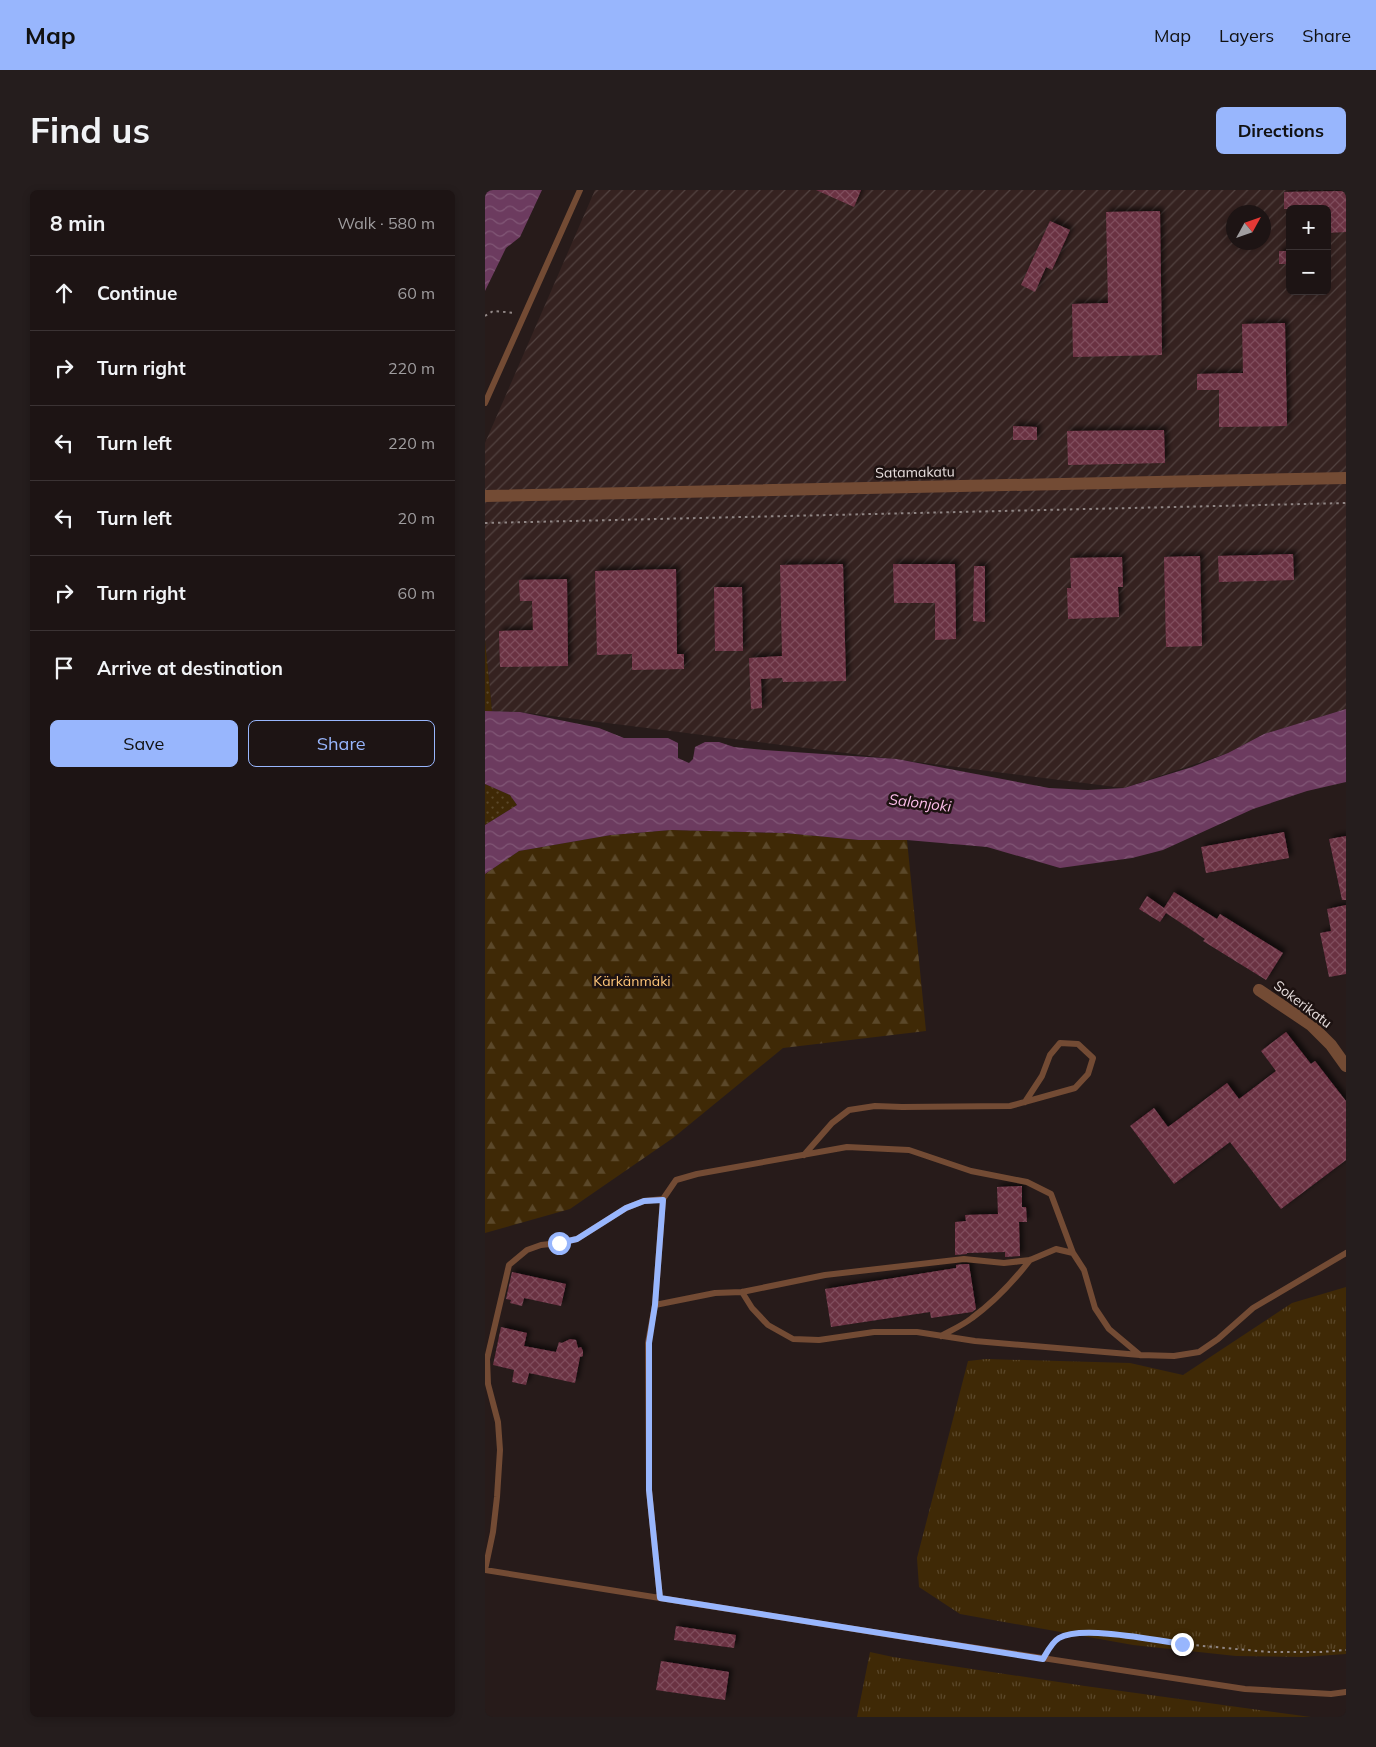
<!DOCTYPE html>
<meta charset="utf-8">
<style>
body{margin:0;font-family:Mulish,sans-serif;background:#251d1d;color:#f1f3f6}
.controls{position:absolute;right:15px;top:15px;display:grid;overflow:hidden;border-radius:8px;box-shadow:0 2px 8px #0003}
.controls button{width:45px;height:45px;display:grid;place-items:center;padding:0;border:0;border-bottom:1px solid #3b3334;background:#1d1414;color:#f1f3f6;font:25px sans-serif}
.compass{position:absolute;left:741px;top:15px;width:45px;height:45px;border-radius:50%;background:#1d1414;box-shadow:0 2px 8px #0003;rotate:50deg}
.stop{position:absolute;width:15px;height:15px;margin:-11px;border:4px solid #98b6fd;border-radius:50%;background:#fff}
.stop.end{background:#98b6fd;border-color:#fff;box-shadow:0 1px 5px #0008}
.list{margin:0;padding:0;list-style:none}
h2{display:flex;justify-content:space-between;align-items:center;height:65px;margin:0;padding:0 20px;font-size:21px}
h2 small{font-size:16px;font-weight:400;color:#a09ea0}
.list li{display:grid;grid-template-columns:32px 1fr auto;gap:15px;align-items:center;box-sizing:border-box;height:75px;padding:0 20px;border-top:1px solid #3b3334}
.list b{display:block;font-size:19px;white-space:nowrap}
.list em{font-size:16px;font-style:normal;color:#a09ea0}
.actions{display:flex;gap:10px;padding:15px 20px}
.actions a{flex:1;padding:11px 0;border:1px solid #98b6fd;border-radius:8px;text-align:center;font-size:18px;color:#98b6fd}
.actions .main{background:#98b6fd;color:#111}
.icon{flex:none;width:28px;height:28px;fill:none;stroke:currentColor;stroke-width:2;stroke-linecap:round;stroke-linejoin:round}
.map{position:relative;flex:none;width:861px;height:1527px;overflow:hidden;border-radius:8px}
header{display:flex;align-items:center;gap:30px;box-sizing:border-box;height:70px;padding:0 25px;background:#98b6fd;color:#111}
header strong{font-size:24px}
nav{display:flex;gap:28px;margin-inline-start:auto;font-size:18px}
.intro{display:flex;align-items:center;justify-content:space-between;box-sizing:border-box;height:120px;padding:0 30px}
h1{margin:0;font-size:35px}
.button{padding:12px 22px;border-radius:8px;background:#98b6fd;color:#111;font-size:18px;font-weight:700}
main{display:flex;gap:30px;padding:0 30px}
aside{flex:1;background:#1d1414;border-radius:8px;box-shadow:0 2px 8px #0003}
.map>svg:first-child{display:block}
.industrial{fill:url(#industrial-furrows);fill-rule:evenodd}
.grass{fill:url(#grass-tufts)}
.forest{fill:url(#forest-firs)}
.park{fill:url(#park-dots)}
.water{fill:url(#water-waves)}
.building{fill:url(#building-cross-hatch);filter:url(#shadow)}
.lines{fill:none;stroke-linecap:round;stroke-linejoin:round}
.path{stroke:#908685;stroke-width:2;stroke-dasharray:2.5 4;stroke-linecap:butt}
.service{stroke:#734b34;stroke-width:6}
.minor{stroke:#734b34;stroke-width:12}
.route{stroke:#98b6fd;stroke-width:6}
.labels{text-anchor:middle;stroke-width:5;stroke-linejoin:round;paint-order:stroke}
.street-label{font-size:14px;fill:#e7dedd;stroke:#1d1211}
.park-label{font-size:14px;fill:#fec578;stroke:#1d1211}
.water-label{font-size:15px;font-style:italic;fill:#fcbde9;stroke:#1d1211}
</style>
<header>
<strong>Map</strong>
<nav><a>Map</a><a>Layers</a><a>Share</a></nav>
</header>
<div class="intro"><h1>Find us</h1><a class="button">Directions</a></div>
<main>
<aside>
<h2>8 min<small>Walk · 580 m</small></h2>
<ul class="list">
<li><svg class="icon" aria-label="ahead" viewBox="0 0 24 24"><path d="M12 20V5M6 11l6-6 6 6"/></svg><div><b>Continue</b></div><em>60 m</em></li>
<li><svg class="icon" aria-label="right" viewBox="0 0 24 24"><path d="M7 20v-9h11M14 6l5 5-5 5"/></svg><div><b>Turn right</b></div><em>220 m</em></li>
<li><svg class="icon" aria-label="left" viewBox="0 0 24 24"><path d="M17 20v-9H6M10 6l-5 5 5 5"/></svg><div><b>Turn left</b></div><em>220 m</em></li>
<li><svg class="icon" aria-label="left" viewBox="0 0 24 24"><path d="M17 20v-9H6M10 6l-5 5 5 5"/></svg><div><b>Turn left</b></div><em>20 m</em></li>
<li><svg class="icon" aria-label="right" viewBox="0 0 24 24"><path d="M7 20v-9h11M14 6l5 5-5 5"/></svg><div><b>Turn right</b></div><em>60 m</em></li>
<li><svg class="icon" aria-label="arrive" viewBox="0 0 24 24"><path d="M6 21V4h12l-3 4 3 4H6"/></svg><div><b>Arrive at destination</b></div></li>
</ul>
<div class="actions"><a class="main">Save</a><a>Share</a></div>
</aside>
<div class="map">
<svg width="861" height="1527" viewBox="0 0 861 1527">
<defs>
<pattern id="industrial-furrows" width="10" height="10" patternUnits="userSpaceOnUse" patternTransform="scale(1.25)"><rect width="10" height="10" fill="#352220"/><path d="M-1 1l2-2M0 10L10 0M9 11l2-2" fill="none" stroke="#524240"/></pattern>
<pattern id="grass-tufts" width="24" height="20" patternUnits="userSpaceOnUse" patternTransform="scale(1.25)"><rect width="24" height="20" fill="#3f2906"/><path d="M3 7l-1-3M5 7V3M7 7l1-3M15 17l-1-3M17 17v-4M19 17l1-3" fill="none" stroke="#5b482a"/></pattern>
<pattern id="forest-firs" width="22" height="20" patternUnits="userSpaceOnUse" patternTransform="scale(1.25)"><rect width="22" height="20" fill="#3f2906"/><path d="M5 1l3.5 6h-7zM16 11l3.5 6h-7z" fill="#5b482a"/></pattern>
<pattern id="park-dots" width="8" height="8" patternUnits="userSpaceOnUse" patternTransform="scale(1.25)"><rect width="8" height="8" fill="#3f2906"/><path d="M2 2h.1M6 6h.1" fill="none" stroke="#5b482a" stroke-width="1.8" stroke-linecap="round"/></pattern>
<pattern id="water-waves" width="16" height="10" patternUnits="userSpaceOnUse" patternTransform="scale(1.25)"><rect width="16" height="10" fill="#6c3b5f"/><path d="M0 5q4-4 8 0t8 0" fill="none" stroke="#815776"/></pattern>
<pattern id="building-cross-hatch" width="8" height="8" patternUnits="userSpaceOnUse" patternTransform="scale(1.25)"><rect width="8" height="8" fill="#6a3042"/><path d="M0 0l8 8M0 8l8-8" fill="none" stroke="#7f4e5d"/></pattern>
<filter id="shadow"><feDropShadow dx="3.5" dy="-3.5" stdDeviation="2.5" flood-color="#0009"/></filter>
</defs>
<rect width="100%" height="100%" fill="#271b1a"/>
<path class="industrial" d="M110 0H861V519L779 544 743 563 639 598 35 522 7 521 0 450V253ZM805 19H842V101H805ZM748 22H778V52H748Z"/>
<path class="grass" d="M861 1097V1464L818 1467 751 1466 648 1455 475 1424 434 1397 432 1368 483 1171 501 1169 645 1173 698 1185 807 1113Z
M385 1462 408 1467 600 1496 826 1527H372Z"/>
<path class="forest" d="M186 640 300 643 374 650H422L441 841 298 858 188 948 85 1019 0 1043V684L34 661 126 645Z"/>
<path class="park" d="M0 450 7 521H0Z
M0 594 25 605 32 615 0 635Z"/>
<path class="water" d="M0 0H57L35 47 21 58 0 101Z
M861 519V592L822 601 768 619 678 660 647 668 575 678 502 657 422 650H374L300 643 186 640 126 645 34 661 0 684V635L32 615 25 605 0 594V521L35 522 114 538 139 548H183L193 553V568L204 573 208 569 210 557 220 552H234L249 557 279 560 412 569 564 598 603 600 639 598 707 577 743 563 779 544Z"/>
<path class="building" d="M331 0H376L369 17Z
M861 1V42L842 43V19H799V2Z
M675 21 677 165 588 167 587 114 623 113 621 22Z
M565 31 585 40 567 80 561 77 550 102 536 95Z
M794 61H805V74H794Z
M800 133 802 236 734 237V200H712V184L758 183 757 134Z
M528 236 552 237V250H528Z
M679 240 680 273 583 275 582 241Z
M808 364 809 390 734 392 733 366Z
M715 366 717 456 681 457 679 367Z
M637 367 638 397H633L634 427 583 429 582 398H586L585 368Z
M358 374 361 491 298 492 297 488 276 489 277 518 266 519 264 468 297 466 295 375Z
M408 374H470L471 449 450 450V413H409Z
M489 376H500V432L488 431Z
M191 379 192 464H199V479L147 480V464L112 465 110 381Z
M82 389 83 476 15 477 14 441 48 440 47 411H35L34 390Z
M229 397H257L258 461H230Z
M799 642 804 668 721 683 716 657Z
M861 646V710H857L844 649Z
M689 702 732 729 735 724 798 763 781 790 718 751 720 749 681 723 675 732 654 719 662 706 679 718Z
M861 715V784L844 787 835 743 846 741 842 719Z
M801 842 826 874 830 871 861 911V970L796 1019 745 952 689 994 645 936 669 918 683 937 742 893 754 909 791 881 776 861Z
M537 996V1017H541L542 1032H534L535 1066 520 1067V1062L482 1063V1064L470 1065V1032L481 1031 480 1025 513 1024 512 997Z
M479 1074H484L491 1119 487 1122 446 1128 445 1122 346 1137 340 1099 471 1078V1075Z
M27 1082 81 1094 76 1116 39 1108 37 1116 25 1113 26 1110 21 1109Z
M16 1137 42 1143 39 1156 71 1162 74 1152 77 1153 85 1149 91 1150 93 1158 96 1157 98 1161V1166L95 1167 90 1193 44 1183 41 1195 27 1192 29 1180 8 1175Z
M191 1436 251 1445 249 1458 189 1450Z
M176 1471 244 1482 240 1510 171 1500Z"/>
<g class="lines">
<path class="path" d="M0 126 8 121 31 123
M0 333 861 313
M563 1461 574 1448 588 1443 641 1446 697 1454 784 1462H836L861 1460"/>
<path class="service" d="M0 213 95 0
M319 965 347 933 364 920 390 916 417 917 525 916 590 898 603 884 608 868 593 854 575 853 565 865 557 886 540 912
M257 1102 267 1118 283 1135 308 1149 334 1150 389 1142H432L490 1151 655 1165 689 1166 714 1162 733 1149 768 1118 861 1063
M170 1115 230 1103 257 1102 340 1085 479 1069 519 1073 545 1070 571 1059 588 1063
M456 1146C467 1140 478 1135 487 1128 509 1112 528 1092 545 1070
M0 1380 419 1447 760 1499 846 1504 861 1502
M0 1380 8 1342 12 1307 15 1260 13 1232 3 1194 2 1169 24 1075 42 1060 56 1055 74 1053 92 1049 141 1018 159 1011 178 1009
M175 1408 164 1300 163 1153 170 1115 178 1009 191 990 212 984 362 957 424 960 486 981 542 992 566 1004 588 1063 599 1080 610 1118 624 1139 655 1165"/>
<path class="minor" d="M0 306 861 288
M774 800 826 835 846 855 861 876"/>
</g>
<g class="lines">
<path class="route" d="M74 1053 92 1049 141 1018 159 1011 178 1010 170 1115 164 1153V1300L175 1408 558 1469C562 1462 567 1452 574 1448 596 1435 670 1450 697 1454"/>
</g>
<g class="labels">
<g class="street-label">
<text transform="translate(430 282) rotate(-1)" y="5">Satamakatu</text>
<text transform="translate(818 814) rotate(37)" y="5">Sokerikatu</text>
</g>
<g class="park-label">
<text x="147" y="796">Kärkänmäki</text>
</g>
<g class="water-label">
<text transform="translate(435 613) rotate(7)" y="5">Salonjoki</text>
</g>
</g>
</svg>
<div class="controls">
<button>+</button>
<button>−</button>
</div>
<svg class="compass" viewBox="-18 -18 36 36"><path d="M0-13l5 13h-10z" fill="#e53935"/><path d="M0 13l5-13h-10z" fill="#a09ea0"/></svg>
<div class="stop" style="left:74px;top:1053px"></div>
<div class="stop end" style="left:697px;top:1454px"></div>
</div>
</main>
